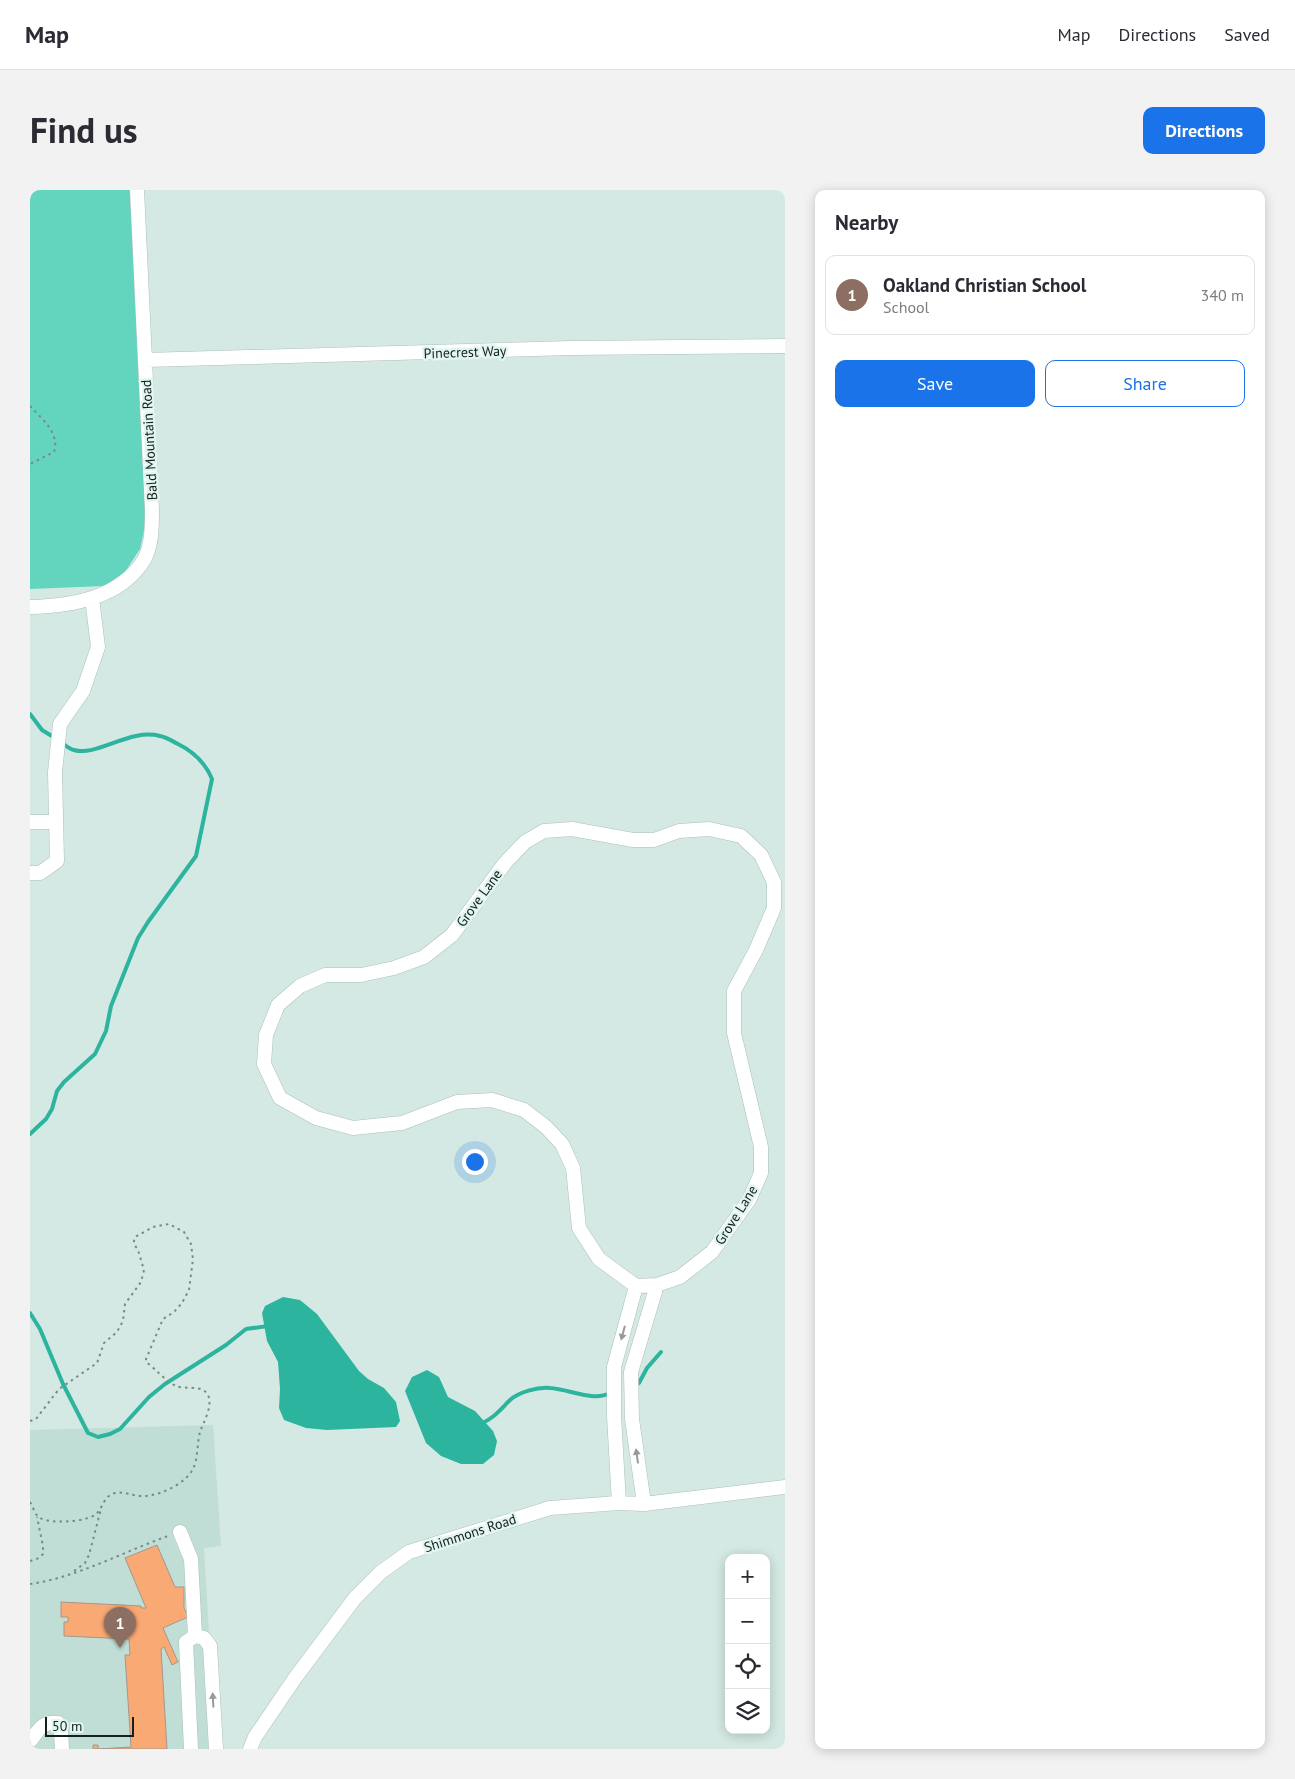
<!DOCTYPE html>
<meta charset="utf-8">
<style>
body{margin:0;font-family:"PT Sans",sans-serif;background:#f2f2f3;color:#2b2b33}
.controls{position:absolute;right:15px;bottom:15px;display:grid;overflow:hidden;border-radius:10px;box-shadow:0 2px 12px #0003}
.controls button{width:45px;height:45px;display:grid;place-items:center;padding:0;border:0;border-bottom:1px solid #e1e1e2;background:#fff;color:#2b2b33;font:25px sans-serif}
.scale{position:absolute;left:15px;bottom:12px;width:89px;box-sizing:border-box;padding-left:5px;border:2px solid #171f1d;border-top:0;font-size:14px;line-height:18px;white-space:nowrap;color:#171f1d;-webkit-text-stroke:4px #e1f6f0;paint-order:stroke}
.you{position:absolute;left:444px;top:971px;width:18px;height:18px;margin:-12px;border:4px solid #fff;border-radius:50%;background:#1a73e8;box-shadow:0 0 0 8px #1a73e833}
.badge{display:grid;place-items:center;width:32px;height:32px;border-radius:50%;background:#1a73e8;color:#fff;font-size:16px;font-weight:700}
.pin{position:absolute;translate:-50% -41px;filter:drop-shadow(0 1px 2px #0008)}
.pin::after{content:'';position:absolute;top:26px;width:18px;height:15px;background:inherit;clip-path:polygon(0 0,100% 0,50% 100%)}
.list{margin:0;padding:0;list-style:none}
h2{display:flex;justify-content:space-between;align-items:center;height:65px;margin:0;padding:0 20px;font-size:21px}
h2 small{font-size:16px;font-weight:400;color:#7c7c81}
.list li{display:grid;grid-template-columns:32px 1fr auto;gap:15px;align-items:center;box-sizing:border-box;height:80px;margin:0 10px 10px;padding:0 10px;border:1px solid #e1e1e2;border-radius:10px}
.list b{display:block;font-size:19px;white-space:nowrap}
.list p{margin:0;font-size:16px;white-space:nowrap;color:#7c7c81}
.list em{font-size:16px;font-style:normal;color:#7c7c81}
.actions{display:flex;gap:10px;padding:15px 20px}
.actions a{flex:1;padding:11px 0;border:1px solid #1a73e8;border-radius:10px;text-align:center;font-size:18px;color:#1a73e8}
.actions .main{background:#1a73e8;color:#fff}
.icon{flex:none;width:28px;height:28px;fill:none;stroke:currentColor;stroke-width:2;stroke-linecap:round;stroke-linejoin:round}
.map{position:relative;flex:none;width:755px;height:1559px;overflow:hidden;border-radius:10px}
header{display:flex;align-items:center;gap:30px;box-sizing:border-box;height:70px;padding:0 25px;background:#fff;border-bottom:1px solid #e1e1e2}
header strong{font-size:24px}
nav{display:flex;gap:28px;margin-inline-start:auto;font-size:18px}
.intro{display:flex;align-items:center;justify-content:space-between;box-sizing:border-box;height:120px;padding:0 30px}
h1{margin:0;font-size:35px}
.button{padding:12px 22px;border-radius:10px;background:#1a73e8;color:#fff;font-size:18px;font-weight:700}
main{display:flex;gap:30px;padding:0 30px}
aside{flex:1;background:#fff;border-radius:10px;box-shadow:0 2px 12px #0003}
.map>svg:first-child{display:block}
.built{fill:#c0ded6}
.green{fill:#63d5bf}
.water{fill:#2cb49e}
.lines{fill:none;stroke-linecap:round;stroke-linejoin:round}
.stream{stroke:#2cb49e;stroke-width:4}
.building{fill:#f9a974;stroke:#a5968c}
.minor-casing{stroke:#acc0ba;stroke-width:15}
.path{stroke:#7b8a85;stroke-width:2;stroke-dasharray:2.5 4;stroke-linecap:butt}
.minor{stroke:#fff;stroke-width:14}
.oneway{fill:#979a99}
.labels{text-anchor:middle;stroke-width:5;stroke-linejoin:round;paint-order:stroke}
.street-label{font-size:14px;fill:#171f1d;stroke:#e1f6f0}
</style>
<header>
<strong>Map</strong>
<nav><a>Map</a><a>Directions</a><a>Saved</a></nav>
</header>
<div class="intro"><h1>Find us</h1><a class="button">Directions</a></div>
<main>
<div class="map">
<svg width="755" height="1559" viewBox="0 0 755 1559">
<rect width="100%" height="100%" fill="#d4e9e3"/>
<path class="built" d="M183 1235 191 1356 174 1358 186 1559H0V1240Z"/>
<path class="green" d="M0 0H100L116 301V332L110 359 95 382 74 396 0 399Z"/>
<path class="water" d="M253 1107 270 1110 287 1124 329 1181 338 1189 354 1198 366 1212 370 1231 366 1237 297 1240 276 1238 254 1230 249 1218 250 1199 248 1172 237 1151 232 1123 235 1116Z
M397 1180 409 1187 418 1207 445 1221 463 1241 467 1251 464 1265 453 1274H431L411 1266 396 1253 375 1201 382 1187Z"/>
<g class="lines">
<path class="stream" d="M0 524 12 540 25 548
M0 944 16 929 22 919 27 901 34 892 65 864 76 841 81 816 108 748 118 732 166 666 182 589C175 572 164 562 148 554 142 551 136 547 130 546 100 538 67 567 44 560 39 559 35 555 31 552
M0 1123 10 1139 33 1194 58 1243 68 1247 80 1244 90 1239 119 1207 135 1194 196 1155 216 1139 238 1136
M605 1196 609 1193 617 1178 631 1162
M450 1234C463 1229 470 1220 480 1210 489 1202 507 1197 520 1198 539 1199 563 1212 580 1203"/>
</g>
<path class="building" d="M127 1355 145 1397H154V1418L158 1427 133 1438 148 1472 142 1475 134 1457 131 1459 137 1559H63V1555H68V1559L101 1557 95 1465H100L99 1449 34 1446V1432H38V1427H31V1412L111 1416V1418H116L95 1368Z"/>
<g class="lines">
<g class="minor-casing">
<path id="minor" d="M115 170 541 158 755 156
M0 417C42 416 90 408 114 370 122 356 122 336 122 320L107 0
M0 632H26
M542 639 603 650H624L649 641 679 639 711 646 731 665 744 692V718L726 760 704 801V843L731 957V983L719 1010 682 1062 650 1087 627 1095 606 1096 569 1069 549 1038 543 978 532 954 516 937 494 920 462 910 427 912 372 933 323 938 286 928 250 908 234 874 236 845 248 815 270 796 295 785H331L364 778 394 767 422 745 475 673 495 652 514 641Z
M0 683H10L27 671 25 582 30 534 53 501 68 457 62 408
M589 1313 584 1226V1177L606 1096
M614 1314 602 1229 601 1182 627 1095
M150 1342 161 1369 165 1446
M0 1551C9 1540 12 1531 28 1533L31 1542 32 1559
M161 1559 156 1452 165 1446 174 1448 180 1456 186 1559
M220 1559 225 1547 265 1488 325 1408 351 1382 379 1362 520 1318 589 1313 614 1314 755 1297"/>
</g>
<path class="path" d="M0 216C12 229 30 243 24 262L0 274
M0 1231 6 1229 29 1199 67 1173 74 1153 87 1142 93 1131 95 1114 111 1092 114 1080 108 1060 104 1054V1051L105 1047 123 1037 139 1034 154 1042 161 1054 163 1069 159 1100 152 1113 144 1122 133 1129 116 1169V1172C126 1179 135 1191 146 1196 155 1200 172 1194 178 1205 183 1216 174 1231 170 1242 167 1253 168 1269 163 1279 155 1294 131 1305 115 1306 104 1307 95 1301 85 1303 73 1306 73 1319 65 1325 55 1332 20 1334 10 1328 5 1325 3 1317 0 1312
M0 1371 9 1368 13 1364V1356L7 1327
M44 1381 55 1373 59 1365 71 1319
M0 1394C48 1387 93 1362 138 1346"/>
<use href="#minor" class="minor"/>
</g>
<defs><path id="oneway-solid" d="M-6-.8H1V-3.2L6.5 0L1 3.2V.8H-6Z" transform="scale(1.25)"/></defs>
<g class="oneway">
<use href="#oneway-solid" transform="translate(593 1143) rotate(105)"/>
<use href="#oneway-solid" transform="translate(607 1266) rotate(-98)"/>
<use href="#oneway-solid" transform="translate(183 1510) rotate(-93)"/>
</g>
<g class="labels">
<g class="street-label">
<text transform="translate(435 162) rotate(-2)" y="5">Pinecrest Way</text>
<text transform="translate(119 250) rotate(-93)" y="5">Bald Mountain Road</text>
<text transform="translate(449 708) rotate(-54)" y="5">Grove Lane</text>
<text transform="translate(706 1025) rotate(-58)" y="5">Grove Lane</text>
<text transform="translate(440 1343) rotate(-18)" y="5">Shimmons Road</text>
</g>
</g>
</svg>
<div class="controls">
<button>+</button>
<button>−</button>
<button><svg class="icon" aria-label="locate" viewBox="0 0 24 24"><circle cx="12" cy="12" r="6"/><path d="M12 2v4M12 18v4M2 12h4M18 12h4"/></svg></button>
<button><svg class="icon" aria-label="layers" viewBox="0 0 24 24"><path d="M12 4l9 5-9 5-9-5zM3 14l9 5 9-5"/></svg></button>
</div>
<div class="scale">50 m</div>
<div class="you"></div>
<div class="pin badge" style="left:90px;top:1458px;background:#8d6e63">1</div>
</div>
<aside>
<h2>Nearby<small></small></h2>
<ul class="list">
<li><span class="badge" style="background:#8d6e63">1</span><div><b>Oakland Christian School</b><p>School</p></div><em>340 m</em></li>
</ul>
<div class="actions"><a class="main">Save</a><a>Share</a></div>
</aside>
</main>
